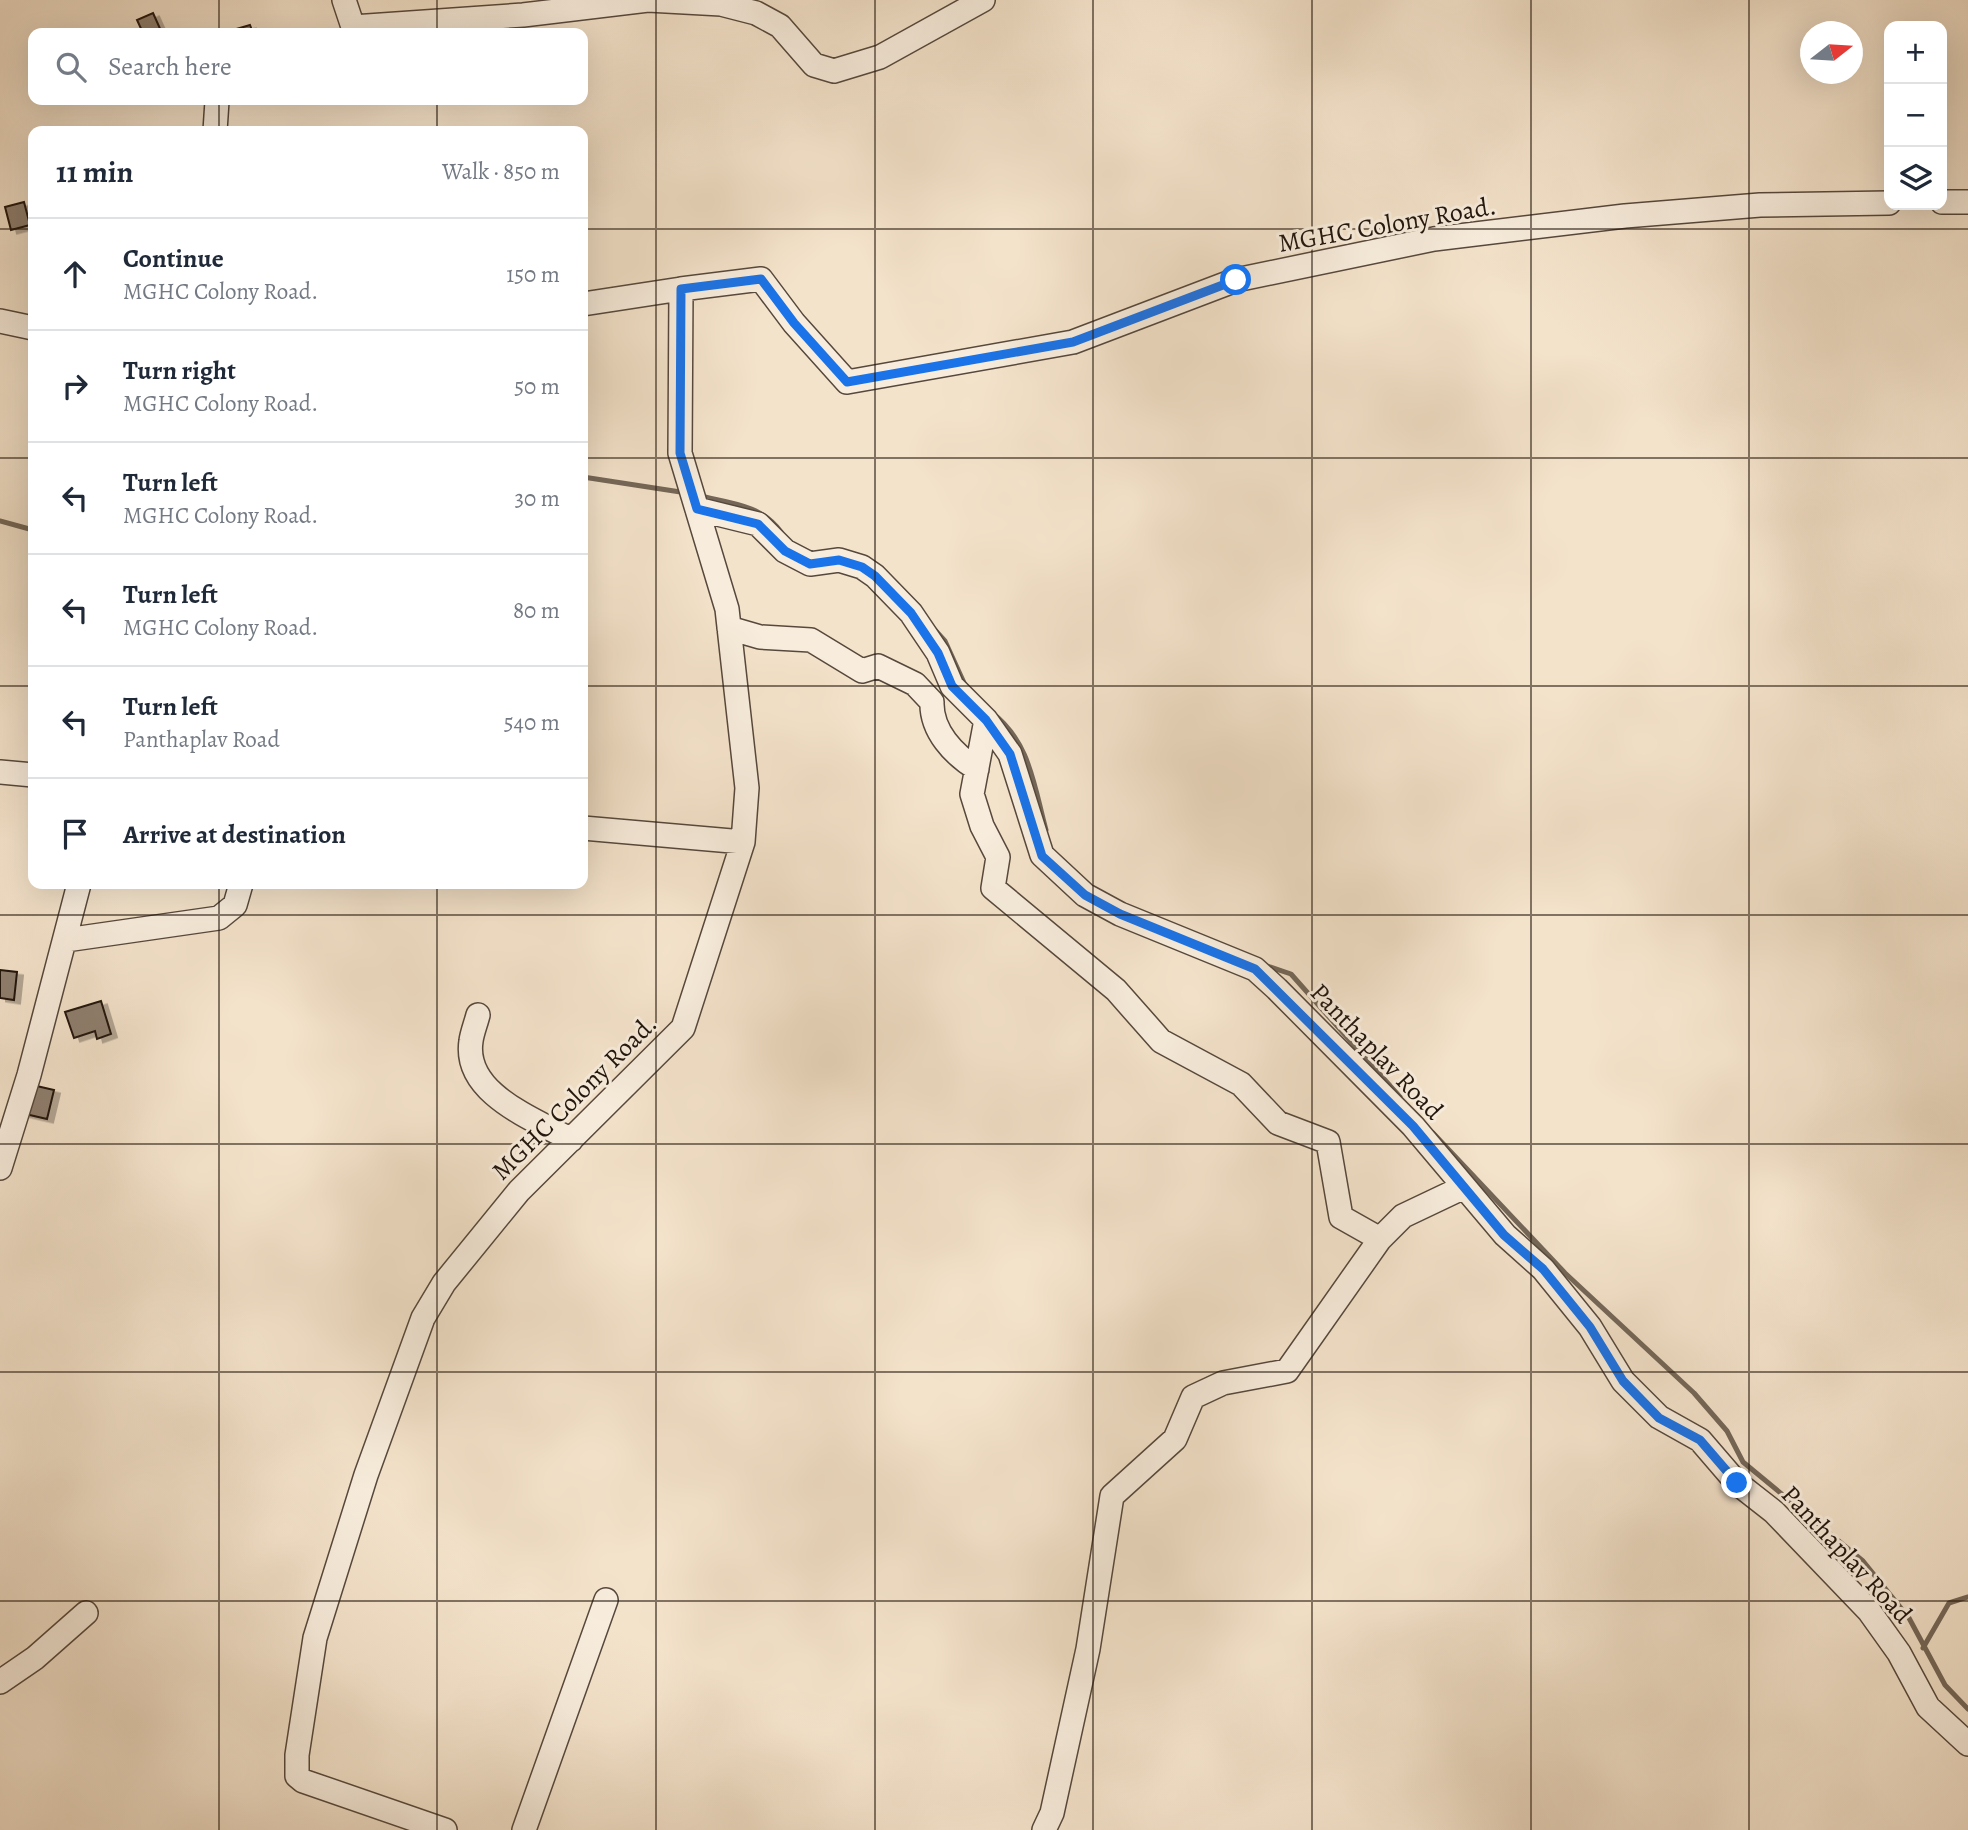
<!DOCTYPE html>
<meta charset="utf-8">
<style>
body{margin:0;font-family:Alegreya,serif;background:#f2f2f3;color:#1f2937}
.controls{position:absolute;right:21px;top:21px;display:grid;overflow:hidden;border-radius:14px;box-shadow:0 7px 28px #0002}
.controls button{width:63px;height:63px;display:grid;place-items:center;padding:0;border:0;border-bottom:2px solid #e0e1e3;background:#fff;color:#1f2937;font:35px sans-serif}
.compass{position:absolute;left:1800px;top:21px;width:63px;height:63px;border-radius:50%;background:#fff;box-shadow:0 7px 28px #0002;rotate:73deg}
.stop{position:absolute;width:21px;height:21px;margin:-16px;border:5px solid #1a73e8;border-radius:50%;background:#fff}
.stop.end{background:#1a73e8;border-color:#fff;box-shadow:0 2px 7px #0008}
.list{margin:0;padding:0;list-style:none}
h2{display:flex;justify-content:space-between;align-items:center;height:91px;margin:0;padding:0 28px;font-size:30px}
h2 small{font-size:23px;font-weight:400;color:#747a83}
.list li{display:grid;grid-template-columns:46px 1fr auto;gap:21px;align-items:center;box-sizing:border-box;height:112px;padding:0 28px;border-top:2px solid #e0e1e3}
.list b{display:block;font-size:26px;white-space:nowrap}
.list p{margin:0;font-size:23px;white-space:nowrap;color:#747a83}
.list em{font-size:23px;font-style:normal;color:#747a83}
.icon{flex:none;width:38px;height:38px;fill:none;stroke:currentColor;stroke-width:2;stroke-linecap:round;stroke-linejoin:round}
.map{position:relative;flex:none;width:1968px;height:1830px;overflow:hidden}
.search{position:absolute;background:#fff;box-shadow:0 7px 28px #0002;left:28px;top:28px;width:560px;height:77px;display:flex;align-items:center;gap:18px;box-sizing:border-box;padding:0 24px;border-radius:14px;color:#747a83;font-size:26px}
.panel{position:absolute;background:#fff;box-shadow:0 7px 28px #0002;left:28px;top:126px;width:560px;height:763px;border-radius:14px}
.map>svg:first-child{display:block}
.lines{fill:none;stroke-linecap:round;stroke-linejoin:round}
.stream{stroke:#746758;stroke-width:5}
.building{fill:#8f806f;stroke:#21150c;stroke-width:2;filter:url(#shadow)}
.minor-casing{stroke:#56483c;stroke-width:26}
.minor{stroke:#f8eddd;stroke-width:23}
.route{stroke:#1a73e8;stroke-width:9}
.grid{fill:none;stroke:#21150c;stroke-width:2;stroke-opacity:0.55}
.labels{text-anchor:middle;stroke-width:6;stroke-linejoin:round;paint-order:stroke}
.street-label{font-size:26px;fill:#21150c;stroke:#f8eddd}
</style>
<div class="map">
<svg width="1968" height="1830" viewBox="0 0 1968 1830">
<defs>
<filter id="shadow"><feDropShadow dx="6" dy="3.5" stdDeviation="0" flood-color="#0004"/></filter>
</defs>
<rect width="100%" height="100%" fill="#f4e3cb"/>
<filter id="stains"><feTurbulence type="fractalNoise" baseFrequency=".00286" numOctaves="4"/><feColorMatrix values="0 0 0 0 .2 0 0 0 0 .09 0 0 0 0 .02 0 0 0 .5 -.17"/></filter>
<radialGradient id="worn" r=".72"><stop offset=".6" stop-color="#630" stop-opacity="0"/><stop offset="1" stop-color="#630" stop-opacity=".3"/></radialGradient>
<g class="lines">
<path class="stream" d="M583 477 687 493
M700 496C730 503 762 505 781 532
M0 521 33 530
M935 630 945 641 965 685
M991 712C1030 741 1034 786 1046 830
M1264 965 1291 974 1400 1097
M1433 1133 1565 1273 1694 1393 1727 1431 1743 1462 1863 1561 1909 1618 1945 1685 1968 1709
M1923 1648 1949 1603 1968 1597"/>
</g>
<path class="building" d="M153 13 162 33H143L137 20Z
M250 25 253 33H234L233 30Z
M24 202 30 225 11 230 5 207Z
M0 970 17 972 14 1000 0 998Z
M101 1001 111 1034 97 1039 95 1031 74 1038 65 1012Z
M28 1084 54 1090 47 1119 21 1113Z"/>
<g class="lines">
<g class="minor-casing">
<path id="minor" d="M344 0 353 27 523 15 648 0 721 4 756 13 780 26 814 65 834 71 880 57 983 0
M215 131 217 101
M1942 202H1968
M583 304 681 289
M0 321 33 328
M697 509 758 524 785 551 810 564 839 560 862 567 875 576 911 613 938 653 952 686 986 720 1010 754 1042 855 1085 895 1120 914 1255 969 1277 989 1413 1126 1505 1235 1543 1269 1590 1327 1623 1381 1659 1417 1700 1440 1737 1483 1774 1512 1869 1611 1899 1653 1928 1707 1968 1744
M729 628 760 637 811 640 862 671 878 666 915 684 932 702C931 731 954 755 977 769
M986 720 972 794 982 826 998 857 993 888 1116 990 1161 1041 1241 1084 1278 1123 1328 1142 1341 1217 1380 1239
M0 772 33 775
M583 828 743 842
M66 940 219 918 235 905 241 884
M478 1015C476 1023 472 1033 471 1041 463 1094 535 1119 571 1140
M0 1168 29 1075 79 884
M0 1682 35 1658 86 1613
M445 1830 303 1781 297 1776V1755L315 1638 366 1475 423 1318 444 1283 519 1191 683 1028 743 842 747 788 727 609 680 453 681 289 761 279 794 323 847 382 1073 342 1236 280 1434 239 1625 216 1760 205 1889 203
M524 1830 606 1600
M1044 1830 1052 1813 1088 1649 1112 1496 1175 1439 1193 1397 1223 1383 1287 1371 1380 1239 1403 1216 1464 1187"/>
</g>
<use href="#minor" class="minor"/>
</g>
<g class="lines">
<path class="route" d="M1236 280 1073 342 847 382 794 323 761 279 681 289 680 453 697 509 758 524 785 551 810 564 839 560 862 567 875 576 911 613 938 653 952 686 986 720 1010 754 1042 856 1085 895 1120 914 1255 969 1413 1126 1504 1235 1543 1269 1590 1327 1623 1381 1659 1418 1700 1440 1737 1483"/>
</g>
<path class="grid" d="M219 0V33M437 0V33M656 0V1830M875 0V1830M1093 0V1830M1312 0V1830M1531 0V1830M1749 0V1830M219 100V131M437 100V131M0 229H33M583 229H1968M0 458H33M583 458H1968M0 686H33M583 686H1968M219 884V1830M437 884V1830M0 915H1968M0 1144H1968M0 1372H1968M0 1601H1968"/>
<g class="labels">
<g class="street-label">
<text transform="translate(1387 224) rotate(-10)" y="9">MGHC Colony Road.</text>
<text transform="translate(1377 1051) rotate(46)" y="9">Panthaplav Road</text>
<text transform="translate(574 1097) rotate(-45)" y="9">MGHC Colony Road.</text>
<text transform="translate(1847 1554) rotate(47)" y="9">Panthaplav Road</text>
</g>
</g>
<rect width="100%" height="100%" filter="url(#stains)"/>
<rect width="100%" height="100%" fill="url(#worn)"/>
</svg>
<div class="controls">
<button>+</button>
<button>−</button>
<button><svg class="icon" aria-label="layers" viewBox="0 0 24 24"><path d="M12 4l9 5-9 5-9-5zM3 14l9 5 9-5"/></svg></button>
</div>
<svg class="compass" viewBox="-18 -18 36 36"><path d="M0-13l5 13h-10z" fill="#e53935"/><path d="M0 13l5-13h-10z" fill="#747a83"/></svg>
<div class="stop" style="left:1236px;top:280px"></div>
<div class="stop end" style="left:1737px;top:1483px"></div>
<div class="search"><svg class="icon" aria-label="search" viewBox="0 0 24 24"><circle cx="10" cy="10" r="6"/><path d="M15 15l6 6"/></svg>Search here</div>
<section class="panel">
<h2>11 min<small>Walk · 850 m</small></h2>
<ul class="list">
<li><svg class="icon" aria-label="ahead" viewBox="0 0 24 24"><path d="M12 20V5M6 11l6-6 6 6"/></svg><div><b>Continue</b><p>MGHC Colony Road.</p></div><em>150 m</em></li>
<li><svg class="icon" aria-label="right" viewBox="0 0 24 24"><path d="M7 20v-9h11M14 6l5 5-5 5"/></svg><div><b>Turn right</b><p>MGHC Colony Road.</p></div><em>50 m</em></li>
<li><svg class="icon" aria-label="left" viewBox="0 0 24 24"><path d="M17 20v-9H6M10 6l-5 5 5 5"/></svg><div><b>Turn left</b><p>MGHC Colony Road.</p></div><em>30 m</em></li>
<li><svg class="icon" aria-label="left" viewBox="0 0 24 24"><path d="M17 20v-9H6M10 6l-5 5 5 5"/></svg><div><b>Turn left</b><p>MGHC Colony Road.</p></div><em>80 m</em></li>
<li><svg class="icon" aria-label="left" viewBox="0 0 24 24"><path d="M17 20v-9H6M10 6l-5 5 5 5"/></svg><div><b>Turn left</b><p>Panthaplav Road</p></div><em>540 m</em></li>
<li><svg class="icon" aria-label="arrive" viewBox="0 0 24 24"><path d="M6 21V4h12l-3 4 3 4H6"/></svg><div><b>Arrive at destination</b></div></li>
</ul>
</section>
</div>
